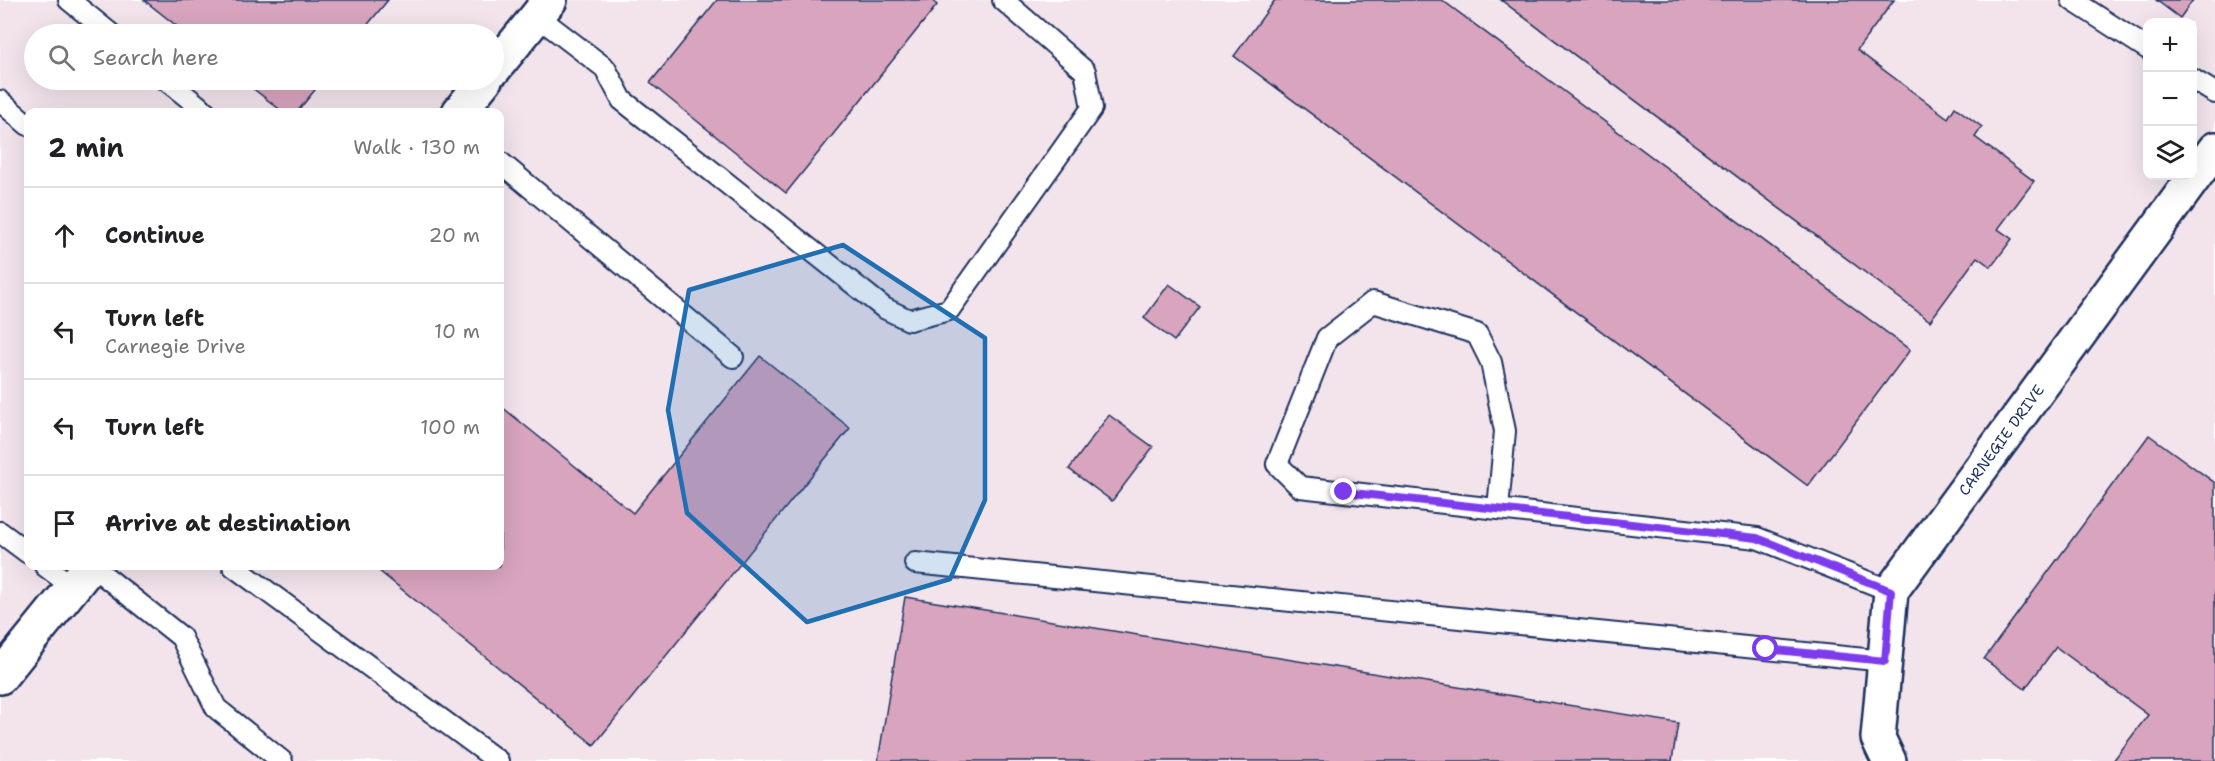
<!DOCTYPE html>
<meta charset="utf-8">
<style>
body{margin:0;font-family:"Shantell Sans",sans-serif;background:#f6f6f6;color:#202124}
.controls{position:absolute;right:18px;top:18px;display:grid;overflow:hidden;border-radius:12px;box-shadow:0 6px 24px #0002}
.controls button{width:54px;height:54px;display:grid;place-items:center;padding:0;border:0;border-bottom:2px solid #e0e0e0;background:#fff;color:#202124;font:30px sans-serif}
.stop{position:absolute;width:18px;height:18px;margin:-14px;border:4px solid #7c3aed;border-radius:50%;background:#fff}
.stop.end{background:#7c3aed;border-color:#fff;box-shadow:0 2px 6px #0008}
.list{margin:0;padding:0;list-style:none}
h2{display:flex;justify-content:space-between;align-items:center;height:78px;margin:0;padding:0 24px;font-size:26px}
h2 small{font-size:20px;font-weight:400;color:#757577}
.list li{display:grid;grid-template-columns:39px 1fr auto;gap:18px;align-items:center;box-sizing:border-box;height:96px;padding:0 24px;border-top:2px solid #e0e0e0}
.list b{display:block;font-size:22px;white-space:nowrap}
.list p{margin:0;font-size:20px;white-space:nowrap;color:#757577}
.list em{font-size:20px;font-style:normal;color:#757577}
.icon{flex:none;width:33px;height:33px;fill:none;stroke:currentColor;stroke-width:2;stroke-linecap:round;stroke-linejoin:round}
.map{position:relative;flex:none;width:2215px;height:761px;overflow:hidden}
.search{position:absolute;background:#fff;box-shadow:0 6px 24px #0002;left:24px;top:24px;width:480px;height:66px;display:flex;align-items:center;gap:15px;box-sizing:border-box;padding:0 21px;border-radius:33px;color:#757577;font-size:22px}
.panel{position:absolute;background:#fff;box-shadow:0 6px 24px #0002;left:24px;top:108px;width:480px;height:462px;border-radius:12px}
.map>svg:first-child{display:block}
.built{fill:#f3e4ec;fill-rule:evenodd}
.building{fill:#d8a4be;stroke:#1b2f5e;stroke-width:1.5}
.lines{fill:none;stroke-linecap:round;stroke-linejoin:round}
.lane-casing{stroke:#1b2f5e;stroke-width:24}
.street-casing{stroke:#1b2f5e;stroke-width:38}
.lane{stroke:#fff;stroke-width:20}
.street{stroke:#fff;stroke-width:33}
.route{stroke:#7c3aed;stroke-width:8}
.marked{fill:#1f6fb2;fill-opacity:0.2;stroke:#1f6fb2;stroke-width:4.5;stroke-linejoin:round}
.labels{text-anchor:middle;stroke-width:4.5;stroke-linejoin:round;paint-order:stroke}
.street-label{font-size:15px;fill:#1b2f5e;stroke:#fff}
</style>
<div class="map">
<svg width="2215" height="761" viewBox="0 0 2215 761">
<rect width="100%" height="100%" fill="#fff"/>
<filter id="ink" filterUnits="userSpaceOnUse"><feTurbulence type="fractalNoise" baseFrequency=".0167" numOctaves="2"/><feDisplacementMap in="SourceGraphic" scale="12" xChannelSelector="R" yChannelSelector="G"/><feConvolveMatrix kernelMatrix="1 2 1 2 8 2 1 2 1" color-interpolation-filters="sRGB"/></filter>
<g filter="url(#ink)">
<path class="built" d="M0 0H2215V761H0ZM2148 22H2192V176H2148ZM34 34H494V80H34ZM28 112H500V566H28Z"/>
<path class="building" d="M144 0H388L360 34H187Z
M717 0H932L937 5 786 193 650 83Z
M1275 0H1442L1910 350 1808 486 1234 56Z
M1501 0H1894L1857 50 1948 118 1955 107 1982 127 1975 137 2034 181 1998 229 2012 239 1991 267 1977 257 1930 321Z
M2156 0H2193L2180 18Z
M242 80H323L297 112H283Z
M1169 284 1200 307 1174 341 1144 318Z
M760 356 850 428 594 745 373 566H500V410L502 407 633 513Z
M1109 415 1153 447 1112 501 1069 469Z
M2149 435 2215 483V761H2113L2148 715 2056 647 2025 689 1984 659Z
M905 597 1678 723 1672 761H878Z"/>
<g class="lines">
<g class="lane-casing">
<path id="lane" d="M69 0 111 34
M2072 0 2148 49
M537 16 605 68 622 100 884 308 909 320 949 310 1092 108 1085 71 1003 0
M2192 79 2215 93
M166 80 206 112
M0 101 28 125
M500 162 733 357
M1498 509 1505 431 1491 362 1477 334 1373 302 1327 338 1277 464 1300 487 1757 538 1891 591
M0 532 28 553
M915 563 1885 661
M45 566 73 587
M92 566 181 637 216 708 282 761
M233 566 498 761"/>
</g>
<g class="street-casing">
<g id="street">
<path d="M494 69 550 0"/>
<path d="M459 112 485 80"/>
<path d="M0 677 90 566"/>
<path id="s1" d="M1889 761 1878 738 1891 591 2215 149"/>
</g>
</g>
<use href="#lane" class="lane"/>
<use href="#street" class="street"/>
</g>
</g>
<g class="lines" filter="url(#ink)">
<path class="route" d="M1344 492 1757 538 1891 591 1885 661 1766 649"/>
</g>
<path class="marked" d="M843 245 985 338V500L950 579 807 622 687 513 668 410 689 290Z"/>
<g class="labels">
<g class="street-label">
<text dy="5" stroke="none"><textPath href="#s1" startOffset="360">CARNEGIE DRIVE</textPath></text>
</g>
</g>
</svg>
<div class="controls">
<button>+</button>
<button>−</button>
<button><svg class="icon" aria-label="layers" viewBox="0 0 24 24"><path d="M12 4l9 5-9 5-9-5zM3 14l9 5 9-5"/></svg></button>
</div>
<div class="stop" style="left:1766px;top:649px"></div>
<div class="stop end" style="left:1344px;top:492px"></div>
<div class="search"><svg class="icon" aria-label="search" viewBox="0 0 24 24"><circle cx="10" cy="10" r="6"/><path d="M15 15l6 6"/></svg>Search here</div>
<section class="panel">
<h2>2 min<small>Walk · 130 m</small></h2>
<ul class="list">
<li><svg class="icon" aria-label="ahead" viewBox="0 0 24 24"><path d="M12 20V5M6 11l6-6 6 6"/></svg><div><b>Continue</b></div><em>20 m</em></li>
<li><svg class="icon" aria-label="left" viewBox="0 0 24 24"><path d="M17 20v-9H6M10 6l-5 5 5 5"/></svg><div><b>Turn left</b><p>Carnegie Drive</p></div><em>10 m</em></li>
<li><svg class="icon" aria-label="left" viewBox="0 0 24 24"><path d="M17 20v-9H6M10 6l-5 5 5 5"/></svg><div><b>Turn left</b></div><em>100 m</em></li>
<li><svg class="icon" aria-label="arrive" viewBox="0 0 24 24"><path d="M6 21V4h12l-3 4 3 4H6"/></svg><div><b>Arrive at destination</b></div></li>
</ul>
</section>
</div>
